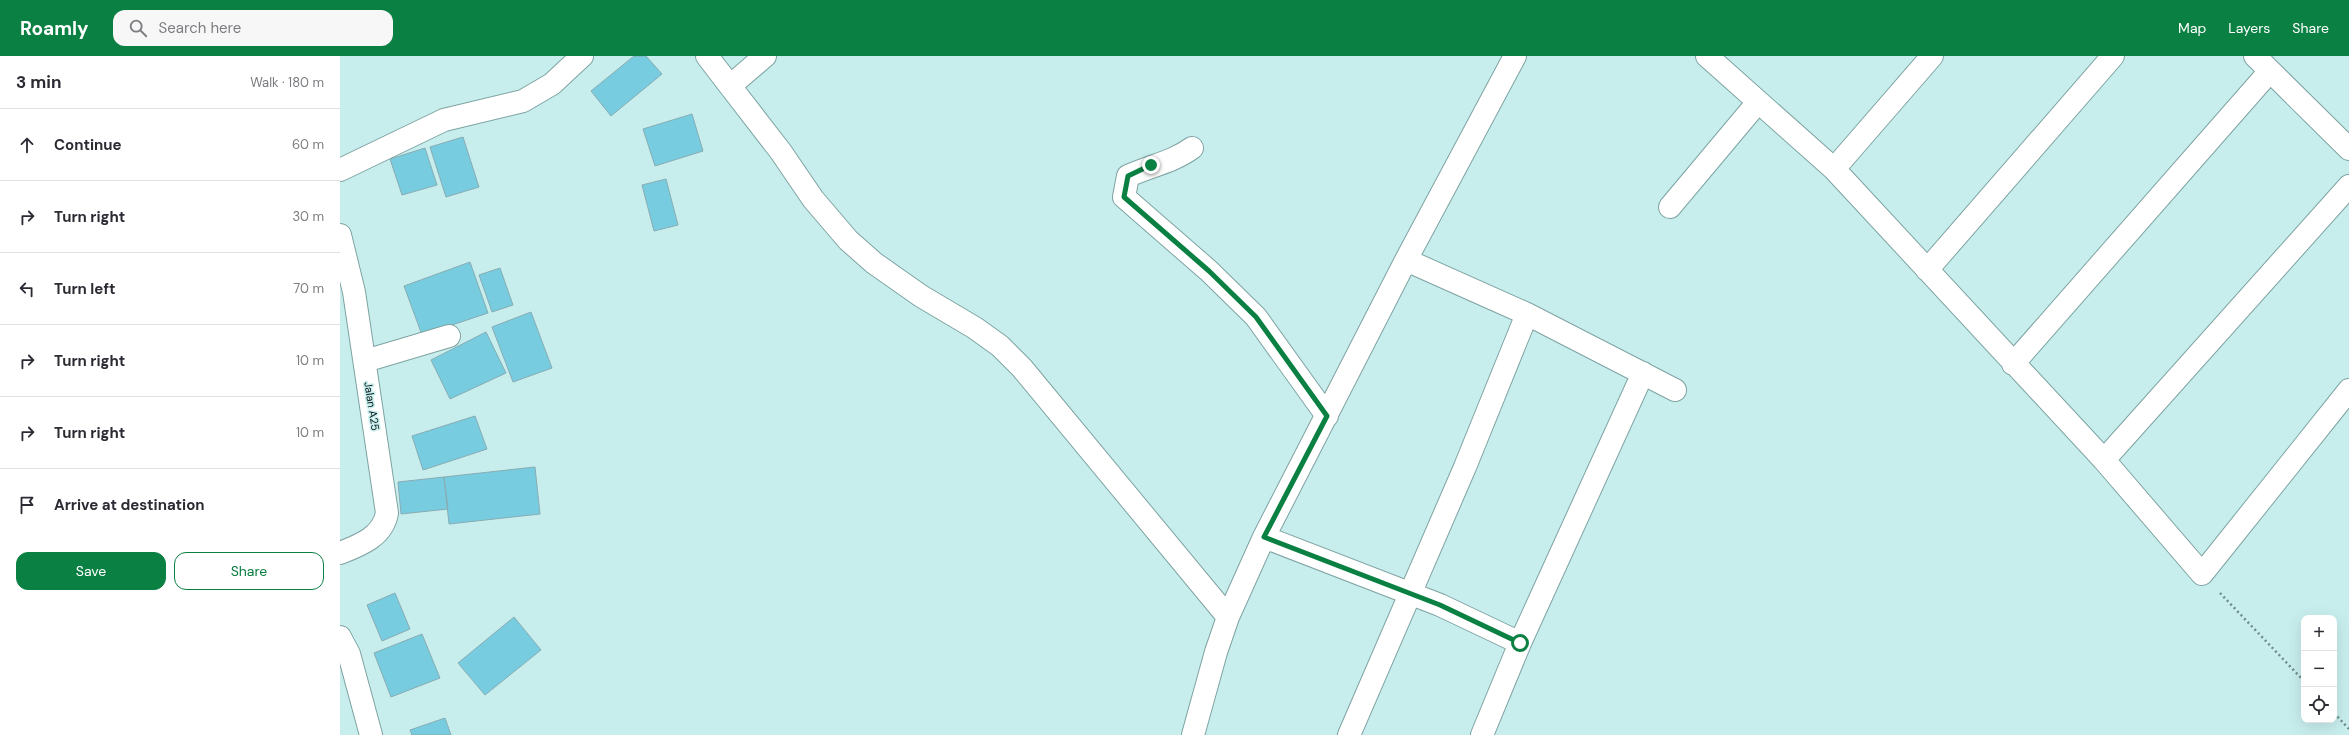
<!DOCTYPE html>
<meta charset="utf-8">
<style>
body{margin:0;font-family:"DM Sans",sans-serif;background:#f7f7f7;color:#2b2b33}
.controls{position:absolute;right:12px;bottom:12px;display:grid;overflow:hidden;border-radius:8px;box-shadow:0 4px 16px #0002}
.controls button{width:36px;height:36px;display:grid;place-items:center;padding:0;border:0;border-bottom:1px solid #e1e1e2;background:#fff;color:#2b2b33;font:20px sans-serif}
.stop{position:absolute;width:12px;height:12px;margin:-9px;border:3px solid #0b8043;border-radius:50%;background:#fff}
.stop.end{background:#0b8043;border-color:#fff;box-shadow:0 1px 4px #0008}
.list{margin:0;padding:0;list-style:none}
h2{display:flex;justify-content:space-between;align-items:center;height:52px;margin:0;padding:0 16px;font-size:17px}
h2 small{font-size:13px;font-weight:400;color:#7c7c81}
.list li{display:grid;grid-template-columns:26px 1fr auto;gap:12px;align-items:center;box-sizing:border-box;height:72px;padding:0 16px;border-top:1px solid #e1e1e2}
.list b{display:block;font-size:15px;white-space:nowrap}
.list em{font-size:13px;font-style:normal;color:#7c7c81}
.actions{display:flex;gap:8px;padding:12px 16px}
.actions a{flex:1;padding:9px 0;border:1px solid #0b8043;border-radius:12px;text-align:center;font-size:14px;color:#0b8043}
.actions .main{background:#0b8043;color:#fff}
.icon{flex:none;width:22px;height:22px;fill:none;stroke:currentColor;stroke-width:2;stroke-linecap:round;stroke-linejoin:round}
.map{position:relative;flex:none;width:2009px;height:679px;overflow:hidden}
header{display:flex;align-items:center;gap:24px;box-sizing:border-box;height:56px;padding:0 20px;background:#0b8043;color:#fff}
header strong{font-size:19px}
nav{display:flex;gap:22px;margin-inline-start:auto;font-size:14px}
.search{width:280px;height:36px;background:#f7f7f7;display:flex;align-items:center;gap:10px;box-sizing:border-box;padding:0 14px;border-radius:12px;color:#7c7c81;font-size:15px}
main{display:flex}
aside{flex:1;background:#fff}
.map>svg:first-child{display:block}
.building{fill:#77ccdf;stroke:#88acb4}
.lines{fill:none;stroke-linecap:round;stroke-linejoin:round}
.minor-casing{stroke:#7ea3a2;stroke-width:24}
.highway-casing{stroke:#7ea3a2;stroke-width:24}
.path{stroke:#6f8b8a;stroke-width:2.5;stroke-dasharray:2 3;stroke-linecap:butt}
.minor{stroke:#fff;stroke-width:22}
.highway{stroke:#fff;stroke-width:22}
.route{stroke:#0b8043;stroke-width:5}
.labels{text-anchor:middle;stroke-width:3;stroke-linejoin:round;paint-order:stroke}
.street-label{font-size:11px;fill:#091717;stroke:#c7eeed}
</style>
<header>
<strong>Roamly</strong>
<div class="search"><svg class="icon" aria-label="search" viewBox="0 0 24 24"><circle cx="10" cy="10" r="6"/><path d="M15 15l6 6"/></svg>Search here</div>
<nav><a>Map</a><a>Layers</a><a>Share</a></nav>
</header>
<main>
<aside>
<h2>3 min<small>Walk · 180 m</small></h2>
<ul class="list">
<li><svg class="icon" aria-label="ahead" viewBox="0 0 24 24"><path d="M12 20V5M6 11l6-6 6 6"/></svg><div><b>Continue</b></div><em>60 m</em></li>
<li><svg class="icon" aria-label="right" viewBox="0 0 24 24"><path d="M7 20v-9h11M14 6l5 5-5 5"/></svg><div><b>Turn right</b></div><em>30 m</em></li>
<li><svg class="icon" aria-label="left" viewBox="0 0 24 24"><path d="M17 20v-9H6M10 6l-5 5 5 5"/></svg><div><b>Turn left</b></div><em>70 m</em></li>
<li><svg class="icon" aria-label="right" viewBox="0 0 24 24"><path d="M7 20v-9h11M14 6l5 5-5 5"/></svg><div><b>Turn right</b></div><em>10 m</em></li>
<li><svg class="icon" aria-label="right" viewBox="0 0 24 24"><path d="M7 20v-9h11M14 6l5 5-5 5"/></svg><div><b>Turn right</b></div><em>10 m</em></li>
<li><svg class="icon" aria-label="arrive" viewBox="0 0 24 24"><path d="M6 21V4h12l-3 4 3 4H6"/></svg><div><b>Arrive at destination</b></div></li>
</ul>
<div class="actions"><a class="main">Save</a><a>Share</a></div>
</aside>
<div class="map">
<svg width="2009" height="679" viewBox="0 0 2009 679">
<rect width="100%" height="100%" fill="#c7eeed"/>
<path class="building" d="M294 0H306L322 18 271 60 251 35Z
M352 58 363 95 315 110 303 73Z
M123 81 139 131 106 141 90 91Z
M85 92 97 129 62 139 50 103Z
M326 123 338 169 314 175 302 129Z
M130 206 148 257 82 279 64 230Z
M160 212 173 249 152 256 139 219Z
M191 256 212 312 173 326 152 271Z
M146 276 166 317 110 343 91 304Z
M135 360 147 393 83 414 72 380Z
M195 411 200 458 109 468 104 421Z
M104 421 108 453 61 458 58 426Z
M55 537 70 573 42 585 27 549Z
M174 561 201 594 145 639 118 607Z
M82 578 100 622 51 641 34 597Z
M105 662 111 679H72L70 674Z"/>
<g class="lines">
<g class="minor-casing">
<path id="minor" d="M367 0 390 30
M425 0 390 30 441 96 473 143 508 184 534 207 581 240 635 272 660 290 682 312 888 561
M1367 0 1494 113 1764 404 1862 518 2009 334
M1915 0 2009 93
M852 92C833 106 810 110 788 120L784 141 869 215 916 261 987 360
M1494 113 1592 0
M0 114 104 64 183 45 212 28 242 0
M1330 151 1418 46
M0 179 14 236 47 457C43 480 21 489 0 497
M1066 204 1187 258 1335 334
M1587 214 1773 0
M25 305 109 280
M1673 308 1930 15
M1764 404 2009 130
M924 481 1100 549 1180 587
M853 679 876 596 888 561 924 481 1066 204 1175 0
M1009 679 1125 411 1187 258
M1142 679 1180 587 1303 317"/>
</g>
<g class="highway-casing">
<path id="highway" d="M0 581 9 598 31 679"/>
</g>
<path class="path" d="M1880 537 1964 625
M1994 657 2009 673"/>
<use href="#minor" class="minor"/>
<use href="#highway" class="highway"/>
</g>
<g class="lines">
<path class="route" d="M811 109 788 120 784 141 869 215 916 261 987 360 924 481 1100 549 1180 587"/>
</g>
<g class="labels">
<g class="street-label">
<text transform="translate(32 350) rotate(81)" y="4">Jalan A25</text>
</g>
</g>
</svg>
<div class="controls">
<button>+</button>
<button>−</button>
<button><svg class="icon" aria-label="locate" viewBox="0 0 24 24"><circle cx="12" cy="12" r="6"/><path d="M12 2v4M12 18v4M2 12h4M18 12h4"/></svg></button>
</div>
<div class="stop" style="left:1180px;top:587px"></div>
<div class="stop end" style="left:811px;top:109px"></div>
</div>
</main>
